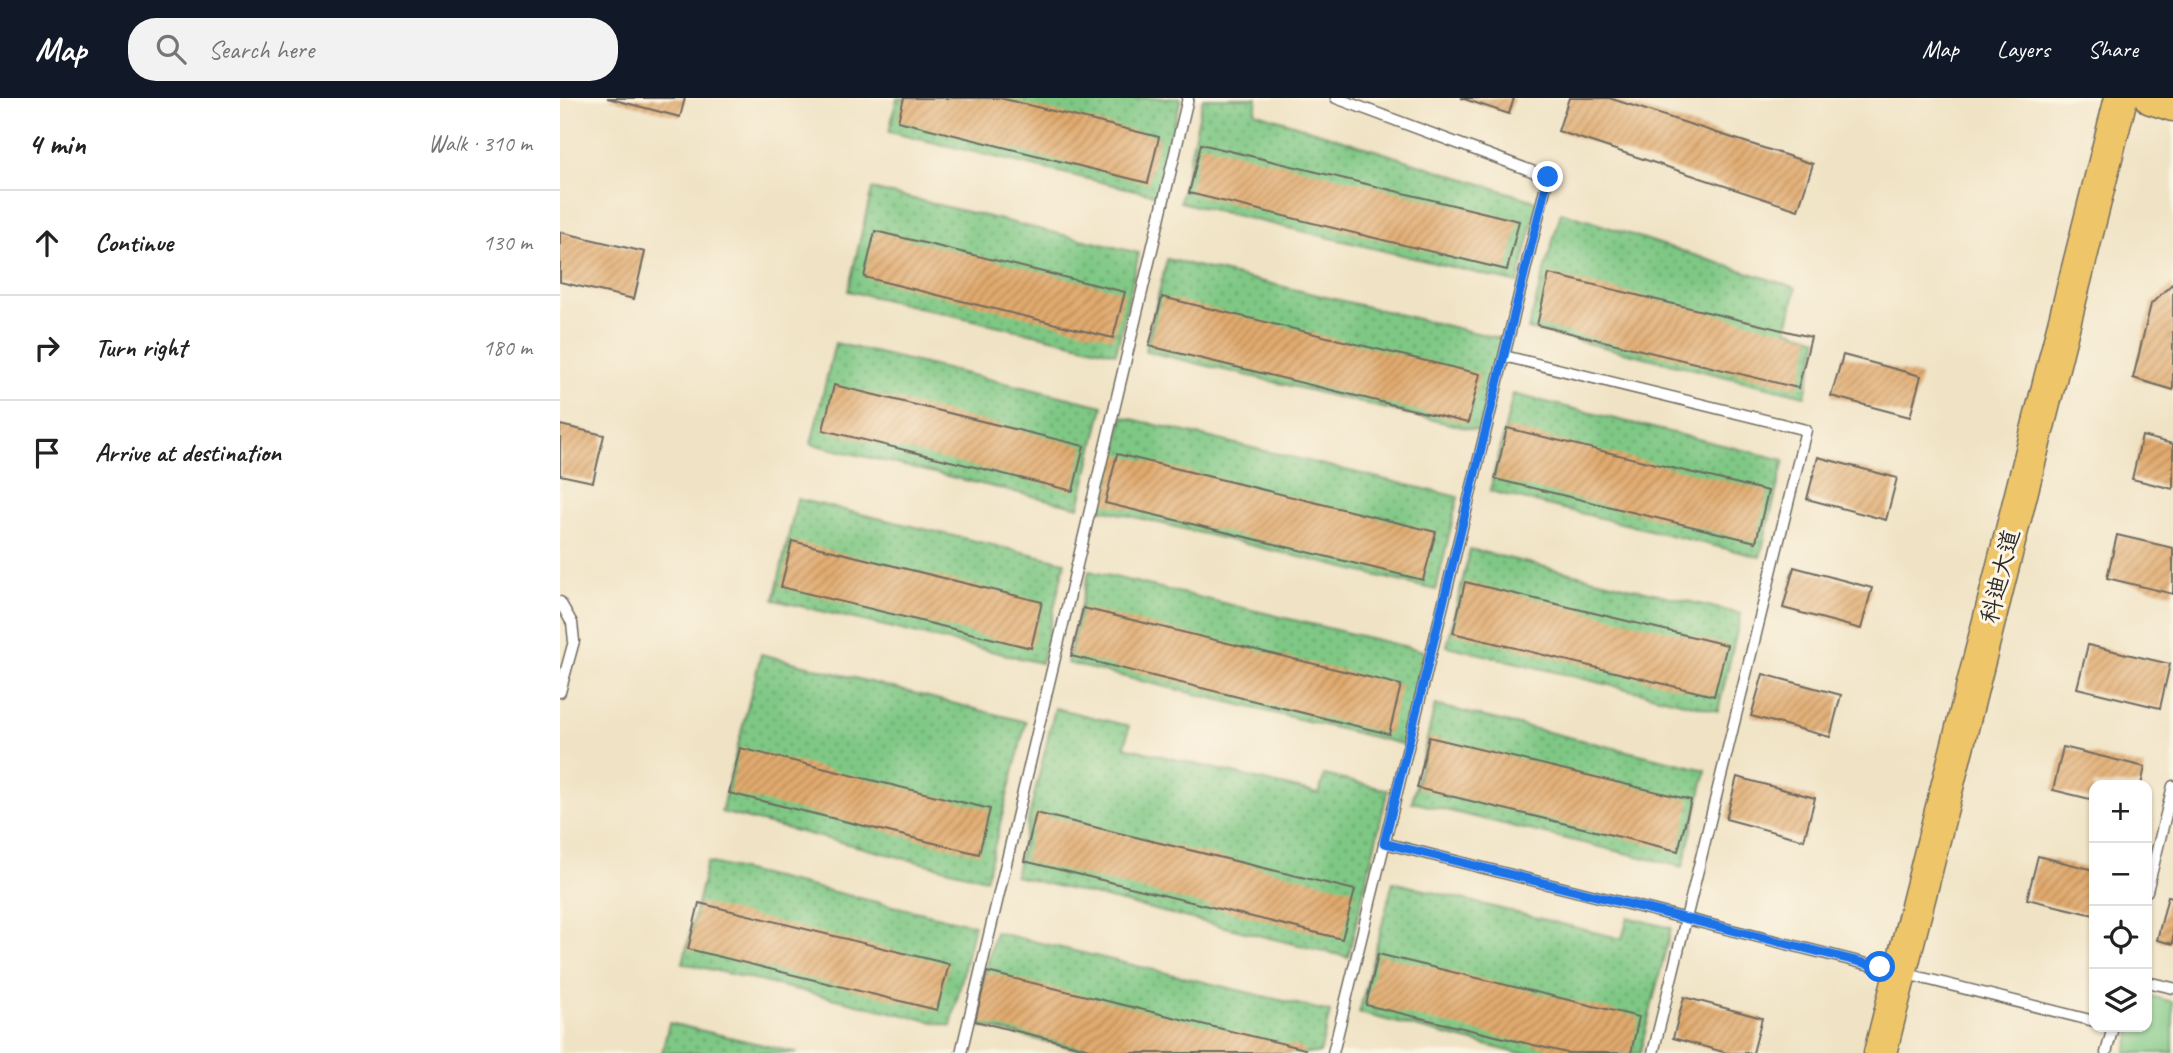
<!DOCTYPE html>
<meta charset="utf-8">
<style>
body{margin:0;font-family:Caveat,"LXGW WenKai TC",sans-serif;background:#f2f2f2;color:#222}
.controls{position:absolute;right:21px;bottom:21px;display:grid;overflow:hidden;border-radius:14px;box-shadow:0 2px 5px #0004}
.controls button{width:63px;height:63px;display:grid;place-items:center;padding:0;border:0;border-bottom:2px solid #e0e0e0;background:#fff;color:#222;font:35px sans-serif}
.stop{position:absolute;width:21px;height:21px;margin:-16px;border:5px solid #1a73e8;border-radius:50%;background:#fff}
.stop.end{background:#1a73e8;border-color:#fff;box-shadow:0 2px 7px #0008}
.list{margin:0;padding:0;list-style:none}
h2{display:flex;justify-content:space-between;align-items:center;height:91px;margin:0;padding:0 28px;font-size:30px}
h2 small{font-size:23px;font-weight:400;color:#767676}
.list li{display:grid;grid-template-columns:46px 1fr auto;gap:21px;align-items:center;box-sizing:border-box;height:105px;padding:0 28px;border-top:2px solid #e0e0e0}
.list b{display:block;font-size:26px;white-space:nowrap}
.list em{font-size:23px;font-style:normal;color:#767676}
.icon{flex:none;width:38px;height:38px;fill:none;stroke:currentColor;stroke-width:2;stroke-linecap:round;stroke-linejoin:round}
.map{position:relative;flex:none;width:1613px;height:955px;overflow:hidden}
header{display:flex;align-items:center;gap:42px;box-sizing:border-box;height:98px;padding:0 35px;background:#111827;color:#fff}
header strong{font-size:33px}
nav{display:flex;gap:38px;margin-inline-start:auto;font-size:24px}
.search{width:490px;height:63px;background:#f2f2f2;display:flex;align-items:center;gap:18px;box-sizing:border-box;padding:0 24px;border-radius:28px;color:#767676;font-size:26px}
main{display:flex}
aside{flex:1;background:#fff}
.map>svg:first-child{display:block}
.grass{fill:url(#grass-dots);stroke:#547958;stroke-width:2}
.park{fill:#7ec784;stroke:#547958;stroke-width:2}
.building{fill:url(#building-hatch)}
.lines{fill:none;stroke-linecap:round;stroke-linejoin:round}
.service-casing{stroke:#706b61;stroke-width:13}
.primary-casing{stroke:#706b61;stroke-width:35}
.service{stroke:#fff;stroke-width:10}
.primary{stroke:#eec569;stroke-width:32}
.route{stroke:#1a73e8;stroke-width:9}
.labels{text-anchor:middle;stroke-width:6;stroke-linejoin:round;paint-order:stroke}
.street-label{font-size:24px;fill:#2b2b2b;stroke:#fcf5e5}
</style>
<header>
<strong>Map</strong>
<div class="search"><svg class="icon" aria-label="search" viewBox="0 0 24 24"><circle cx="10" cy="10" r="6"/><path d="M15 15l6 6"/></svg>Search here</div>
<nav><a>Map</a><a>Layers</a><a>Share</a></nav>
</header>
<main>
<aside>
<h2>4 min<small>Walk · 310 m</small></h2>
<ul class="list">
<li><svg class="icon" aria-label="ahead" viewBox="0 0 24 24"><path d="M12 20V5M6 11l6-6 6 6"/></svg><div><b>Continue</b></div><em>130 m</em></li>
<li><svg class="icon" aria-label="right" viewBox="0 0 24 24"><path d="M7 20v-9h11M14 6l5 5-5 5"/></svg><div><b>Turn right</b></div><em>180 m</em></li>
<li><svg class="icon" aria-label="arrive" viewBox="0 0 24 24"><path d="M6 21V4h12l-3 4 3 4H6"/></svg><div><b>Arrive at destination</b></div></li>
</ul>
</aside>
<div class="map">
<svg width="1613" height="955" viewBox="0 0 1613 955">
<defs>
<pattern id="grass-dots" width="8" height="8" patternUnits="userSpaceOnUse" patternTransform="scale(1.75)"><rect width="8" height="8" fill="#7ec784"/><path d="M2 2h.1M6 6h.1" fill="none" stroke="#67a26c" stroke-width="1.8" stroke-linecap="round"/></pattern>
<pattern id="building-hatch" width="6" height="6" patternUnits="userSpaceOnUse" patternTransform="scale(1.75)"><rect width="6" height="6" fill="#e1aa6e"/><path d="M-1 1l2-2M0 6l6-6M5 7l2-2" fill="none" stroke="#b78b5b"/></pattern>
</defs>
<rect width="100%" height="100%" fill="#fcf5e5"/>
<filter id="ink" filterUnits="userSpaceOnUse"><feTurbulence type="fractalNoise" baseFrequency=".0143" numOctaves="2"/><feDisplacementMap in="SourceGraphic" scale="14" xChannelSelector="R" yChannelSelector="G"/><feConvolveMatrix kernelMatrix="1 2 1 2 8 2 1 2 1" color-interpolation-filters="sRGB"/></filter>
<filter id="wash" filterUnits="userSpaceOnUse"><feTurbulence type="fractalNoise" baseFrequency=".00686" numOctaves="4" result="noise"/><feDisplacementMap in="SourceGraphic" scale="28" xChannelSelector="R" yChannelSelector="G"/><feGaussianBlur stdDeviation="1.57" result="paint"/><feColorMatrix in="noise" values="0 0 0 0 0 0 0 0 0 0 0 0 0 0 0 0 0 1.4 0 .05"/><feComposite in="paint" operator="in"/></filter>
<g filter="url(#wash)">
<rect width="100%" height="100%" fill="#f0e3c5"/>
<path class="grass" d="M337 0H621L596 97 329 34Z
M643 0H697L695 14 978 104 958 185 620 104Z
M312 91 579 155 556 255 288 193Z
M1001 114 1236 190 1227 231 1258 241 1245 298 968 231Z
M607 161 942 241 919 333 585 253Z
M275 245 543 308 519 409 251 346Z
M953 296 1224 362 1200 459 930 393Z
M563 319 898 399 876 492 541 411Z
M237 401 505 464 481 565 214 502Z
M910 451 1181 516 1158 613 887 548Z
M529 473 864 553 842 646 507 565Z
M201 556 466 624 426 781 161 714Z
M875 607 1146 672 1123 769 852 704Z
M495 610 569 628 565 649 759 696 764 677 828 692 788 859 455 778Z
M147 764 414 827 391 928 123 865Z
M833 784 1062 841 1068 819 1111 830 1080 955H957L799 915Z
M435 834 770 914 760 955H533L413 926Z
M109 925 238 955H102Z"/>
<path class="park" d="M1587 897 1613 904V955H1566L1572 929H1587Z"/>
<g id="blocks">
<path class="building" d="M47 0H125L120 19Z
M344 0H440L599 39 588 85 338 23Z
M901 0H954L949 16Z
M1009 0H1049L1253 66 1238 112 998 33Z
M641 46 959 123 947 172 629 95Z
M315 133 565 194 553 240 304 179Z
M0 134 85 154 74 201 0 184Z
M989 176 1251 239 1238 290 977 227Z
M1613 185V292L1573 280 1591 206Z
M602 199 920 276 908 325 589 248Z
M1283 257 1361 278 1350 319 1271 298Z
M274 287 524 348 513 393 263 332Z
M0 327 44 337 33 384 0 377Z
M947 330 1208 393 1196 444 935 381Z
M1582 338 1613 346V391L1572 381Z
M557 356 876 434 863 482 545 405Z
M1258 359 1337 380 1326 422 1247 401Z
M1557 437 1613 450V496L1547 480Z
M232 443 482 504 471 550 221 489Z
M1234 469 1312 490 1301 531 1223 510Z
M905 484 1167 547 1154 598 893 535Z
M523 510 841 587 829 636 511 558Z
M1528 547 1610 566 1600 610 1517 590Z
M1203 576 1281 597 1270 639 1191 618Z
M869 639 1131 702 1118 753 857 690Z
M1503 649 1585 669 1581 687H1534V702L1493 692Z
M180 650 430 711 419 756 169 695Z
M1177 679 1255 700 1244 742 1166 721Z
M476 715 795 792 782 841 464 763Z
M1478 758 1534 772V817L1467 801Z
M1608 798 1613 799V846L1597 842Z
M139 805 389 866 377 912 128 851Z
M818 856 1079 919 1071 955H1007L806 907Z
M427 874 745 951 744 955H547L415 923Z
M1124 899 1202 920 1193 955H1167L1113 940Z"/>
</g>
</g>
<g filter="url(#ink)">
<use href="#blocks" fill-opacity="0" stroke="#706b61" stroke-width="2"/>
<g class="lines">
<g class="service-casing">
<path id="service" d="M944 258 1246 332 1093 955
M0 504 12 525 14 543 0 594
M824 745 1534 923
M1587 793 1613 688
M1587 884 1613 890
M401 955 628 0
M773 955 988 79 776 0
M1546 955 1553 929"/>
</g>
<g class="primary-casing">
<path id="primary" d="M1591 0 1613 7
M1320 955 1561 0"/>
</g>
<use href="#service" class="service"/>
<use href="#primary" class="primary"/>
</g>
</g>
<g class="lines" filter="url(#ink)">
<path class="route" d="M988 79 824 745 1320 869"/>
</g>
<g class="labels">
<g class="street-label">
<text transform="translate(1440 478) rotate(-76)" y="8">科迪大道</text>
</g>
</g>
</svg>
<div class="controls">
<button>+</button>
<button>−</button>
<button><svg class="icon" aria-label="locate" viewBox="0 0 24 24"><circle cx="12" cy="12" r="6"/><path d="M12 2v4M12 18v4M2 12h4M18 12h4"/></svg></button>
<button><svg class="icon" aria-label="layers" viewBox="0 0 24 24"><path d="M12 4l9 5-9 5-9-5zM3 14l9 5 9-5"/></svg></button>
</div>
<div class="stop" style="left:1320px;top:869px"></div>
<div class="stop end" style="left:988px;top:79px"></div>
</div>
</main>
